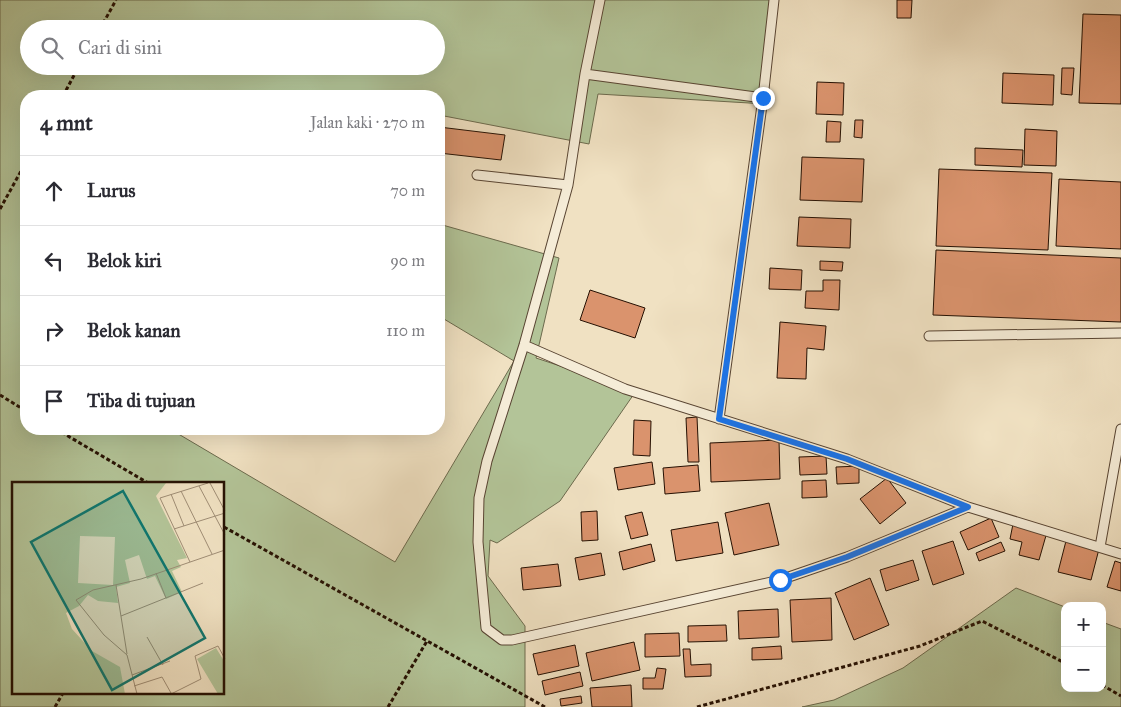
<!DOCTYPE html>
<html lang="id">
<meta charset="utf-8">
<style>
body{margin:0;font-family:"IM FELL Great Primer",serif;background:#f2f2f3;color:#2b2b33}
.controls{position:absolute;right:15px;bottom:15px;display:grid;overflow:hidden;border-radius:10px;box-shadow:0 5px 20px #0002}
.controls button{width:45px;height:45px;display:grid;place-items:center;padding:0;border:0;border-bottom:1px solid #e1e1e2;background:#fff;color:#2b2b33;font:25px sans-serif}
.stop{position:absolute;width:15px;height:15px;margin:-11px;border:4px solid #1a73e8;border-radius:50%;background:#fff}
.stop.end{background:#1a73e8;border-color:#fff;box-shadow:0 1px 5px #0008}
.list{margin:0;padding:0;list-style:none}
h2{display:flex;justify-content:space-between;align-items:center;height:65px;margin:0;padding:0 20px;font-size:21px}
h2 small{font-size:16px;font-weight:400;color:#7c7c81}
.list li{display:grid;grid-template-columns:32px 1fr auto;gap:15px;align-items:center;box-sizing:border-box;height:70px;padding:0 20px;border-top:1px solid #e1e1e2}
.list b{display:block;font-size:19px;white-space:nowrap}
.list em{font-size:16px;font-style:normal;color:#7c7c81}
.icon{flex:none;width:28px;height:28px;fill:none;stroke:currentColor;stroke-width:2;stroke-linecap:round;stroke-linejoin:round}
.map{position:relative;flex:none;width:1121px;height:707px;overflow:hidden}
.search{position:absolute;background:#fff;box-shadow:0 5px 20px #0002;left:20px;top:20px;width:425px;height:55px;display:flex;align-items:center;gap:12px;box-sizing:border-box;padding:0 18px;border-radius:28px;color:#7c7c81;font-size:19px}
.panel{position:absolute;background:#fff;box-shadow:0 5px 20px #0002;left:20px;top:90px;width:425px;height:345px;border-radius:20px}
.map>svg:first-child{display:block}
.green{fill:#b3c498;stroke:#6c6a4d;fill-rule:evenodd}
.building{fill:#da936d;stroke:#251002}
.lines{fill:none;stroke-linecap:round;stroke-linejoin:round}
.service-casing{stroke:#584432;stroke-width:11}
.path{stroke:#251002;stroke-width:3;stroke-dasharray:4 2.5;stroke-linecap:butt}
.service{stroke:#f5ecd7;stroke-width:9}
.route{stroke:#1a73e8;stroke-width:6}
.inset-road{fill:none;stroke:#9f8d75;stroke-width:1}
.view{fill:#0f766e;fill-opacity:0.15;stroke:#0f766e;stroke-width:2.5}
.inset-edge{fill:none;stroke:#251002;stroke-width:2.5}
</style>
<div class="map">
<svg width="1121" height="707" viewBox="0 0 1121 707">
<rect width="100%" height="100%" fill="#f0e1c2"/>
<filter id="stains"><feTurbulence type="fractalNoise" baseFrequency=".004" numOctaves="4"/><feColorMatrix values="0 0 0 0 .2 0 0 0 0 .09 0 0 0 0 .02 0 0 0 .5 -.17"/></filter>
<radialGradient id="worn" r=".72"><stop offset=".6" stop-color="#630" stop-opacity="0"/><stop offset="1" stop-color="#630" stop-opacity=".3"/></radialGradient>
<path class="green" d="M0 0H778L766 104 598 94 589 144 439 115V96H26V429H170L395 562 514 361 439 316V224L559 258 536 358 636 391 560 501 497 543 490 540 488 576 525 626V707H0ZM29 29H436V66H29ZM14 483H224V693H14Z
M1016 588 1065 607V688H1102V622L1121 629V707H802L834 700 903 668Z"/>
<path class="building" d="M897 0H912L911 18H897Z
M1083 14 1121 15V104L1079 103Z
M1062 68H1074L1072 95 1061 94Z
M1003 73 1054 75 1053 105 1002 103Z
M817 82 844 83 843 115 816 114Z
M855 120H863L862 138 854 137Z
M827 121 841 122 840 142H826Z
M439 127 505 135 501 160 439 153Z
M1025 129 1057 131 1056 166 1024 165Z
M975 148 1023 150 1022 167 975 165Z
M802 157 864 159 862 202 800 200Z
M939 169 1052 173 1048 250 936 246Z
M1059 179 1121 182V249L1056 246Z
M799 217 851 219 850 248 797 246Z
M936 250 1121 258V322L933 315Z
M820 261 843 262 842 271 820 270Z
M770 268 802 270 801 290 769 289Z
M823 280H840L839 310 805 308 806 291H823Z
M590 290 645 308 635 338 580 320Z
M780 322 826 326 824 350 807 348 806 379 777 378Z
M697 417 699 462H688L686 418Z
M634 420 651 421 650 456 633 455Z
M779 440 780 479 711 482 710 443Z
M826 456 827 474 800 475 799 457Z
M652 462 655 484 618 490 614 468Z
M698 465 700 491 665 494 663 468Z
M859 466V483L837 484 836 467Z
M887 478 906 503 880 524 860 499Z
M826 480 827 497 802 498V481Z
M769 503 779 545 734 555 725 513Z
M597 511 598 540 582 541 581 512Z
M642 512 648 535 631 539 625 516Z
M991 518 999 537 968 550 960 532Z
M718 522 723 553 676 561 671 530Z
M1013 524 1047 532 1039 560 1019 555 1022 542 1010 539Z
M953 541 964 574 933 585 922 551Z
M1066 541 1099 549 1091 580 1058 572Z
M1001 542 1005 551 979 561 976 553Z
M651 544 655 561 623 570 619 552Z
M601 553 605 575 579 580 575 558Z
M913 560 919 580 886 591 880 570Z
M1115 561 1121 563V591L1107 587Z
M558 564 561 586 523 590 521 568Z
M870 578 889 625 854 640 835 593Z
M831 598 832 640 792 642 790 600Z
M778 609 779 637 739 639 738 611Z
M726 625 727 641 688 642V626Z
M679 633 680 656 645 657V634Z
M634 642 640 670 592 681 586 653Z
M575 645 579 666 538 675 533 654Z
M781 646 782 659 752 660V648Z
M683 649H690L691 665 711 664V676L685 677Z
M657 668 666 669 663 689H643V678H655Z
M580 672 583 686 545 695 542 681Z
M631 685 632 707H592L590 688Z
M581 696 582 703 561 706 560 699Z"/>
<g class="lines">
<g class="service-casing">
<path id="service" d="M600 0 585 74 568 185 524 345 487 461 479 498 478 542 486 628 502 640H512L780 580 847 557 968 507 1121 554
M585 74 763 98
M477 175 568 185
M929 336 1121 333
M524 345 625 389 847 459 968 507
M719 419 763 98 774 0
M1100 547 1121 429"/>
</g>
<path class="path" d="M100 29 116 0
M63 96 79 66
M0 209 26 162
M0 395 26 411
M56 429 148 483
M224 527 545 707
M1102 685 1121 696
M55 707 63 693
M388 707 427 641
M697 707 920 646 982 621 1065 663"/>
<use href="#service" class="service"/>
</g>
<g class="lines">
<path class="route" d="M763 98 719 419 847 459 968 507 847 557 780 580"/>
</g>
<g transform="translate(12 482)">
<rect width="212" height="212" fill="#f0e1c2"/>
<path d="M0 1H154L144 14 175 76 165 78 169 85 160 89 170 110 154 117 143 94 135 97 127 73 113 78 118 101 104 105 106 121 86 119 76 113 67 124 54 131 60 147 80 169 108 185 113 212H0ZM68 54 103 55 101 103 66 101ZM204 166 212 179V212H206L185 177Z" fill="#b3c498" fill-rule="evenodd"/>
<path class="inset-road" d="M198 1 213 29M187 4 213 53M169 9 200 72M159 12 172 44M162 47 213 31M178 80 148 16 196 1M144 91 154 116M104 103 115 172M109 134 191 101M135 155 151 183M120 193 158 179M122 204 150 195 159 211M125 212 115 173 92 153 64 118 81 108 129 97 213 68M159 212 189 197 183 174 206 164 213 177"/>
<path class="view" d="M111 9 193 156 100 208 19 60Z"/>
<rect width="212" height="212" class="inset-edge"/>
</g>
<rect width="100%" height="100%" filter="url(#stains)"/>
<rect width="100%" height="100%" fill="url(#worn)"/>
</svg>
<div class="controls">
<button>+</button>
<button>−</button>
</div>
<div class="stop" style="left:780px;top:580px"></div>
<div class="stop end" style="left:763px;top:98px"></div>
<div class="search"><svg class="icon" aria-label="search" viewBox="0 0 24 24"><circle cx="10" cy="10" r="6"/><path d="M15 15l6 6"/></svg>Cari di sini</div>
<section class="panel">
<h2>4 mnt<small>Jalan kaki · 270 m</small></h2>
<ul class="list">
<li><svg class="icon" aria-label="ahead" viewBox="0 0 24 24"><path d="M12 20V5M6 11l6-6 6 6"/></svg><div><b>Lurus</b></div><em>70 m</em></li>
<li><svg class="icon" aria-label="left" viewBox="0 0 24 24"><path d="M17 20v-9H6M10 6l-5 5 5 5"/></svg><div><b>Belok kiri</b></div><em>90 m</em></li>
<li><svg class="icon" aria-label="right" viewBox="0 0 24 24"><path d="M7 20v-9h11M14 6l5 5-5 5"/></svg><div><b>Belok kanan</b></div><em>110 m</em></li>
<li><svg class="icon" aria-label="arrive" viewBox="0 0 24 24"><path d="M6 21V4h12l-3 4 3 4H6"/></svg><div><b>Tiba di tujuan</b></div></li>
</ul>
</section>
</div>
